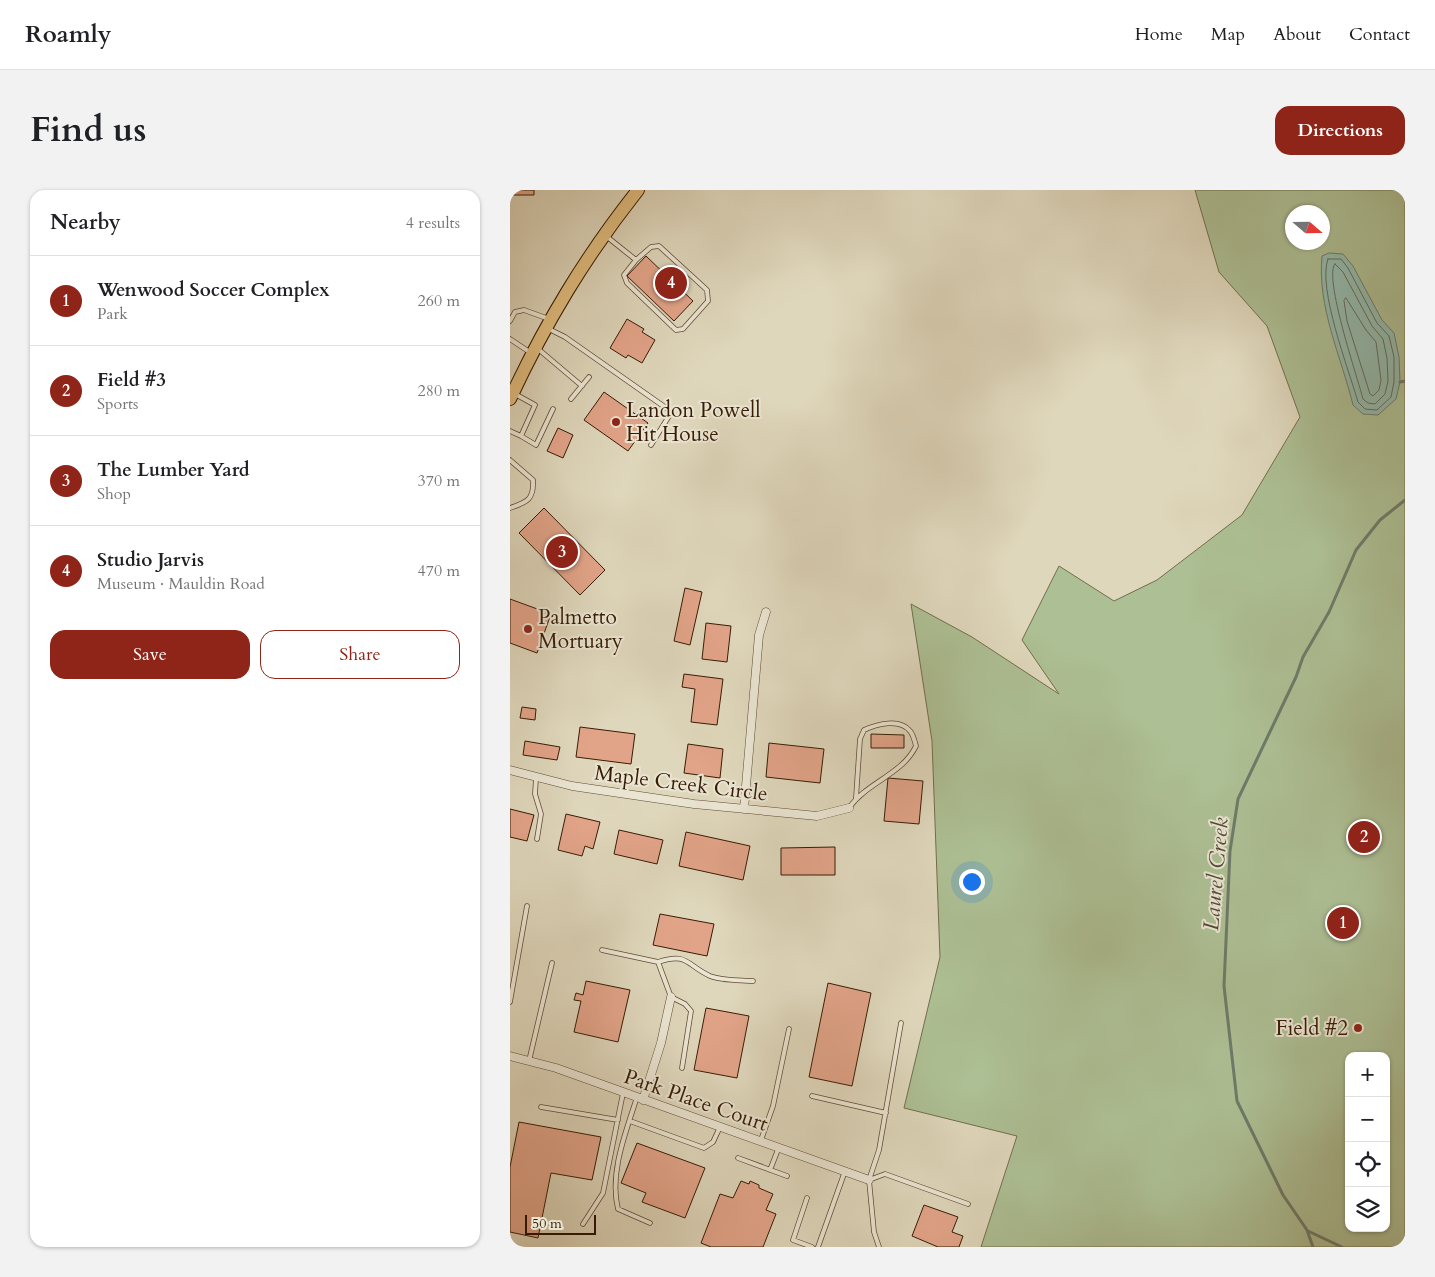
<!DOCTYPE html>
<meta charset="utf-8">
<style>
body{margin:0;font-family:Cardo,serif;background:#f2f2f2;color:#202124}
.controls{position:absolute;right:15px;bottom:15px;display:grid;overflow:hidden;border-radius:10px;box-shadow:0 1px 4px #0004}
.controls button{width:45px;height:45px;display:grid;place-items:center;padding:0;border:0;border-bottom:1px solid #e0e0e0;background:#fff;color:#202124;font:25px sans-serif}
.compass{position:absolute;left:775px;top:15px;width:45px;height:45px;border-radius:50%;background:#fff;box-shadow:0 1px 4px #0004;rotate:110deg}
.scale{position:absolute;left:15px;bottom:12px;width:71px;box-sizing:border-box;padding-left:5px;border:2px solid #371c03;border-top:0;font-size:14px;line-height:18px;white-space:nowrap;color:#371c03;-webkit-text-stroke:4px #eae5d3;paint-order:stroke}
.you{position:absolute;left:461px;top:691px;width:18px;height:18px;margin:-12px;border:4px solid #fff;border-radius:50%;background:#1a73e8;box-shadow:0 0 0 8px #1a73e833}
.badge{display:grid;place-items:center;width:32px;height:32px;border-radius:50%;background:#8f2418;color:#fff;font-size:16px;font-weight:700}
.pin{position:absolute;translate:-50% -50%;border:2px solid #fff;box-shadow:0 1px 5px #0006}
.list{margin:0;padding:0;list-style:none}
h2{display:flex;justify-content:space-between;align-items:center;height:65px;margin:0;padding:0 20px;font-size:21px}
h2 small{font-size:16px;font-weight:400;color:#757577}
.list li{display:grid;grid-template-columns:32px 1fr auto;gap:15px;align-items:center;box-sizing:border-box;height:90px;padding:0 20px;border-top:1px solid #e0e0e0}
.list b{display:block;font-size:19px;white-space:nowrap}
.list p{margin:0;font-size:16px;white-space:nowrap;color:#757577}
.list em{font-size:16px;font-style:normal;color:#757577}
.actions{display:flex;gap:10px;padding:15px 20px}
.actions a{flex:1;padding:11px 0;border:1px solid #8f2418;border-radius:15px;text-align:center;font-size:18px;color:#8f2418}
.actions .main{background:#8f2418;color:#fff}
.icon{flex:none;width:28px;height:28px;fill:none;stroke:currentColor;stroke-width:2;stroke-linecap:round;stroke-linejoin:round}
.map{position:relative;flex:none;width:895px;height:1057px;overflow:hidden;border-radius:15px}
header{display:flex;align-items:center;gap:30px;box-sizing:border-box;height:70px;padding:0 25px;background:#fff;border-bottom:1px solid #e0e0e0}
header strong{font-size:24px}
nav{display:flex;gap:28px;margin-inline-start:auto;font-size:18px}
.intro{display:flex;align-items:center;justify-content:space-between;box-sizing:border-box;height:120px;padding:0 30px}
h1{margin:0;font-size:35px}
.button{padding:12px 22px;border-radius:15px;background:#8f2418;color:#fff;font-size:18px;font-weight:700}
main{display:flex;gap:30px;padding:0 30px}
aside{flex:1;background:#fff;border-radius:15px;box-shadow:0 1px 4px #0004}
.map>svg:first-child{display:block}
.green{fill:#adbf94;stroke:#726e4c;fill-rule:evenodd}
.water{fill:#93baae;stroke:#6e7b6a}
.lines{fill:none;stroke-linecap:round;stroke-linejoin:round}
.shore{stroke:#656b58;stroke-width:1}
.stream{stroke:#6e7b6a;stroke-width:3}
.building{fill:#e2a489;stroke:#371c03}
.service-casing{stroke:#614b31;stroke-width:5.5}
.minor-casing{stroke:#614b31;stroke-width:9}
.primary-casing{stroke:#371c03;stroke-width:14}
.service{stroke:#eae5d3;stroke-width:4}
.minor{stroke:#eae5d3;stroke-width:8}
.primary{stroke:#e0bc7e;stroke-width:12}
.poi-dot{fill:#8f2418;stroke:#eae5d3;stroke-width:2}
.labels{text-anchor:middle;stroke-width:4;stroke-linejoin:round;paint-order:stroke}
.poi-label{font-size:21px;fill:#371c03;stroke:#eae5d3;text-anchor:start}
.street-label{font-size:21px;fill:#371c03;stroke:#eae5d3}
.water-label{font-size:22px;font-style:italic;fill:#534b36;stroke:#eae5d3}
</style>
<header>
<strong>Roamly</strong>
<nav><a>Home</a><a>Map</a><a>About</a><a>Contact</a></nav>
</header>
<div class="intro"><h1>Find us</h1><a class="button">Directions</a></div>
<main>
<aside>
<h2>Nearby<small>4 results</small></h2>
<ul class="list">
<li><span class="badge">1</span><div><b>Wenwood Soccer Complex</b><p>Park</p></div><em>260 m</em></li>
<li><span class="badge">2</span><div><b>Field #3</b><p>Sports</p></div><em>280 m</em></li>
<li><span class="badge">3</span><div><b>The Lumber Yard</b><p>Shop</p></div><em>370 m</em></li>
<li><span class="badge">4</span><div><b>Studio Jarvis</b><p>Museum · Mauldin Road</p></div><em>470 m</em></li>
</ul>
<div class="actions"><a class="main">Save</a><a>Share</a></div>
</aside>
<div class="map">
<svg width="895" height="1057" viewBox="0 0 895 1057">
<rect width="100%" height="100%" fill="#dfd7bc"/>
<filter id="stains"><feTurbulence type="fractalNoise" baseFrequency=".004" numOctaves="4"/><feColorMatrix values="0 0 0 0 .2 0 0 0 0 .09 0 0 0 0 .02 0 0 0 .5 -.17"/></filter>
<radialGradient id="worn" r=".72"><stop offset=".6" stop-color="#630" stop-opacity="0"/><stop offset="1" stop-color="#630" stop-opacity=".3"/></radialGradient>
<path class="green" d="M685 0H895V1057H471L507 946 394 918 430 767 422 551 401 414 462 447 549 504 512 450 549 376 604 411 647 390 732 325 790 227 757 136 709 82ZM782 22H812V52H782ZM839 866H876V1038H839Z"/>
<path class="water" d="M819 63 833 64 843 76 872 130 884 143 889 167 890 192 886 209 868 225 853 224 843 215C831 166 807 117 812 66Z"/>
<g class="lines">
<path class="shore" d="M818 69H831L838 78 867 133 879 146 884 167V192L881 207 867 220 855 219 848 212C839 180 807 98 818 69Z
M825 74 833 82 862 136 873 149 877 168 878 191 875 204 865 214 858 213 853 209C848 189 813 86 825 74Z
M836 108 856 140 866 152 871 190 869 200 863 206 860 204 837 131 834 111Z"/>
<path class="stream" d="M890 192 895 191
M798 1041 832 1057
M803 1057 797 1040 773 1005 727 911 714 796 720 661 728 609 786 487 793 467 819 422 846 360 870 330 895 310"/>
</g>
<path class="building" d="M0 0H24V5H0Z
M136 66 183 111 164 131 117 86Z
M117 129 134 139 132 142 145 150 132 173 118 165 116 168 100 158Z
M94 202 138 233 118 261 74 230Z
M48 238 63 245 53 268 37 261Z
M34 318 95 380 70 405 9 343Z
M175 398 192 402 180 455 164 451Z
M0 409 41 424 27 463 0 453Z
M196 433 221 436 217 472 192 469Z
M174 484 213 489 207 535 181 532 185 499 172 497Z
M12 517 26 519 25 530 10 528Z
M70 537 125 544 121 574 66 567Z
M361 544 394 545V558H361Z
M15 551 50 557 47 570 13 565Z
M259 553 314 559 310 593 256 587Z
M178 554 213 559 210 588 174 583Z
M378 588 413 591 409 634 374 631Z
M0 619 24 625 17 651 0 647Z
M56 624 90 632 83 659 75 656 72 666 48 660Z
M109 640 153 650 147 674 104 664Z
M176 642 240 656 233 690 169 676Z
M325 657V685H271V658Z
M150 724 204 734 197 766 143 755Z
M76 791 120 800 108 852 64 842 71 811 64 810 66 803 73 805Z
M318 793 361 803 342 896 299 887Z
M196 818 239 826 227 888 184 880Z
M9 932 91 947 82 990 41 983 28 1048 0 1042V977Z
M127 953 195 978 175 1028 132 1012 136 1003 111 993Z
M231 991 239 994 240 991 249 995V998L263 1004 256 1020 266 1024 253 1057H201L191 1053 210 1004 223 1008Z
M414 1015 448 1027 442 1042 453 1046 449 1057H428L402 1046Z"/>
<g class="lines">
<g class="service-casing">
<path id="service" d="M96 46 126 70 114 85 117 93 166 140 173 139 198 111 197 100 149 56 141 57 126 70
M0 131 5 122 14 120 39 129
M39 139 55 147 159 220V226L141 255
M0 149 21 163
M27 158 72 196
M5 204 25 215 11 246 26 255 43 219
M61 209 79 187
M0 241 11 246
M0 270 23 290C24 309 18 312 0 318
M26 588 25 604 31 624 27 649
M339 618C357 592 392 585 406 556 405 552 403 544 400 541 390 528 367 534 354 540L350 549 346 608
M92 760 148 772
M0 812 17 716
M19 871 42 773
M172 878 181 821 175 814 161 807 148 772C178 762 176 775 200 786 212 791 230 790 243 791
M302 906 376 923
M127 907C116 942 99 983 108 1019L140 1033
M31 917 108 930
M120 931 194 958 203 952 210 937
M251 950 263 916 279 839
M228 968 277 986
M260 980 269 957
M359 990 375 984 458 1014
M297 1008 283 1050 302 1057
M73 1034 93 1003 113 903
M308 1057 335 981
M369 1057 364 1042 359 990 369 960 391 833"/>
</g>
<g class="minor-casing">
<path id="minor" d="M0 580 62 596 184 614 307 626 339 618
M234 619 249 445 256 422
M0 866 46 878 359 990
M133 910 151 853 161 807"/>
</g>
<g class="primary-casing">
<path id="primary" d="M0 209C36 132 75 67 128 0"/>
</g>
<use href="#service" class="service"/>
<use href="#minor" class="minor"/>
<use href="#primary" class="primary"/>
</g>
<g class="poi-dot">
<circle cx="106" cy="232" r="5"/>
<circle cx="18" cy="439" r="5"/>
<circle cx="848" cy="838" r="5"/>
</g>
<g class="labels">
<g class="poi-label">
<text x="116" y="227">Landon Powell<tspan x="116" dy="24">Hit House</tspan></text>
<text x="28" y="434">Palmetto<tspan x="28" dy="24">Mortuary</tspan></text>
<text x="838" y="845" text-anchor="end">Field #2</text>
</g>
<g class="street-label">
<text transform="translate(171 593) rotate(7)" y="7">Maple Creek Circle</text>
<text transform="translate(186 910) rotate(19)" y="7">Park Place Court</text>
</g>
<g class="water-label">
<text transform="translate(705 684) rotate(-85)" y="8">Laurel Creek</text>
</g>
</g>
<rect width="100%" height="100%" filter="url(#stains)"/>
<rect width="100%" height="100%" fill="url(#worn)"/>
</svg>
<div class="controls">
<button>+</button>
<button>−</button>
<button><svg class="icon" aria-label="locate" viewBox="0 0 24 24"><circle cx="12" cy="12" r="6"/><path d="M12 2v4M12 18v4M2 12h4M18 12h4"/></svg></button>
<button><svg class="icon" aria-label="layers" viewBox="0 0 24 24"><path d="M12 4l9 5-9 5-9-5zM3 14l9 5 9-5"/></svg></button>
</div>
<svg class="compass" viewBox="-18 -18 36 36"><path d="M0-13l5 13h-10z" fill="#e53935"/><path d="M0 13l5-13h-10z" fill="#757577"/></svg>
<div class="scale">50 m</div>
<div class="you"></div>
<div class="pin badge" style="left:833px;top:733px">1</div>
<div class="pin badge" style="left:854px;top:647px">2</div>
<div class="pin badge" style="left:52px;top:362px">3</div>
<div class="pin badge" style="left:161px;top:93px">4</div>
</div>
</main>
